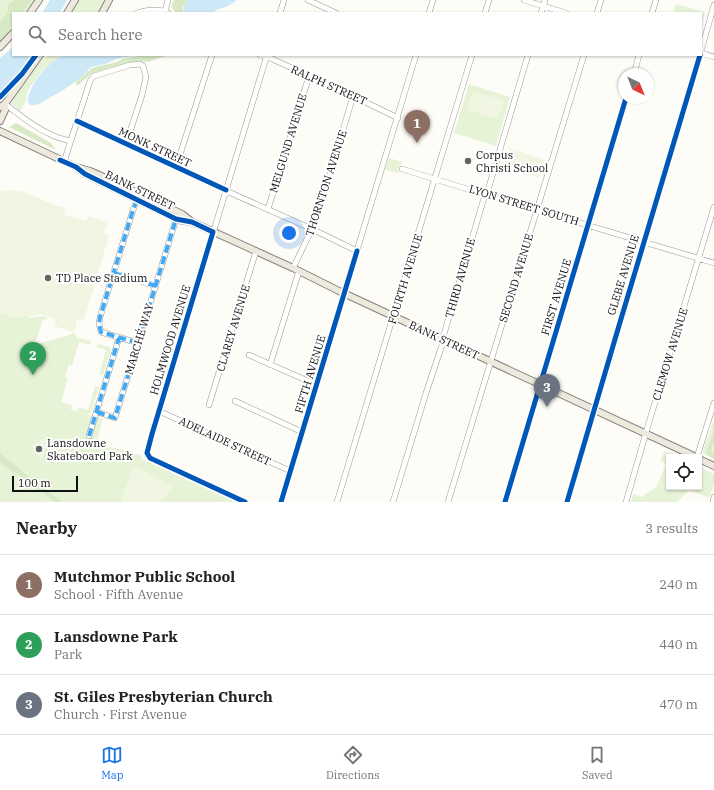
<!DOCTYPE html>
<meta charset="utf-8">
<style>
body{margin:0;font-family:"IBM Plex Serif",serif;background:#f6f6f6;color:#222}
.controls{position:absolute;right:12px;bottom:12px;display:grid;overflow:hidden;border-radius:0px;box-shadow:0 1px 3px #0004}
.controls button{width:36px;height:36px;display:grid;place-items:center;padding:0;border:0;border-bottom:1px solid #e0e0e0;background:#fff;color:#222;font:20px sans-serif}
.compass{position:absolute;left:618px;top:68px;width:36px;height:36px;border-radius:50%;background:#fff;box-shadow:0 1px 3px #0004;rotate:137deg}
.scale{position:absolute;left:12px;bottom:10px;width:66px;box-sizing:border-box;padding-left:4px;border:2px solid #111;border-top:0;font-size:11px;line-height:14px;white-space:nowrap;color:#111;-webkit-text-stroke:3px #fff;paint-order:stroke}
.you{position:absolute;left:289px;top:233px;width:14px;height:14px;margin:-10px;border:3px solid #fff;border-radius:50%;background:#1a73e8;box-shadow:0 0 0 6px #1a73e833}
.badge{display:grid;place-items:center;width:26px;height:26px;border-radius:50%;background:#1a73e8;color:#fff;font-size:13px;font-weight:700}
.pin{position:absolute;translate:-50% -33px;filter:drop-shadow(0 1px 2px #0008)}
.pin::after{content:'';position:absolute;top:21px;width:14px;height:12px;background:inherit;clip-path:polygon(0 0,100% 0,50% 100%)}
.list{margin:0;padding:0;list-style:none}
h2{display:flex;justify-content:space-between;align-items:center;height:52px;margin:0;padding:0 16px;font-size:17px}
h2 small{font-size:13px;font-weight:400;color:#767676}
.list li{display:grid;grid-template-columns:26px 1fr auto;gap:12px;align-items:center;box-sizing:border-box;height:60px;padding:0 16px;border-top:1px solid #e0e0e0}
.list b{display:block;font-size:15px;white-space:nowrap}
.list p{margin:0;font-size:13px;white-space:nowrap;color:#767676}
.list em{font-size:13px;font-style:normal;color:#767676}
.icon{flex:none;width:22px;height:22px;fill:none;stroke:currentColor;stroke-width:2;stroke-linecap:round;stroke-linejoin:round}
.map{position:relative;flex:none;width:714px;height:502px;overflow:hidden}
.search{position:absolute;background:#fff;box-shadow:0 1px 3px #0004;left:12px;right:12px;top:12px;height:44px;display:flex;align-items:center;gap:10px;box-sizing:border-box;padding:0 14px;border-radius:0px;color:#767676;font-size:15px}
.sheet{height:232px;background:#fff}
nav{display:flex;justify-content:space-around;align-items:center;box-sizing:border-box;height:56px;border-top:1px solid #e0e0e0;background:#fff;font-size:11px;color:#767676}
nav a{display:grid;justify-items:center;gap:2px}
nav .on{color:#1a73e8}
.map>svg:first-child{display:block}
.green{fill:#e7f3d7}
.forest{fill:#d8eac5}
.pitch{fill:#f0f6e1}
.water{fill:#cde8f7}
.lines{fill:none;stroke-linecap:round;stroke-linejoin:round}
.minor-casing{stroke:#979795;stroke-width:6}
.major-casing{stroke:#858482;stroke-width:8}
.minor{stroke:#fffffe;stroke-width:5}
.major{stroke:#ede9dc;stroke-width:6}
.quiet{stroke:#3fa9f5;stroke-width:4;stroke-dasharray:8 4;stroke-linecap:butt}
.cycleway-casing{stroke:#fff;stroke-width:8}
.cycleway{stroke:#0057b8;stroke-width:5}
.poi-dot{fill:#646362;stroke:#fff;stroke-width:1.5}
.labels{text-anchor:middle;stroke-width:4;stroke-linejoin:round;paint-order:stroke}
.street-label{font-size:11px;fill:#111;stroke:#fff}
.poi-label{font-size:11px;fill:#111;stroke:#fff;text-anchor:start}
</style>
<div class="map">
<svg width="714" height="502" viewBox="0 0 714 502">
<rect width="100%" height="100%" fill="#fdfcf7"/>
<path class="green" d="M0 0H35L25 13H13V27L0 42Z
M77 0H108L100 13H69Z
M676 4 705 12 701 25V13H673Z
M49 55H61L43 70 30 87 27 94 26 101 20 111 13 105 12 101 35 68 41 61Z
M469 84 510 97 496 146 454 133Z
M389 158 402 162V164L398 167 397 169 399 174 385 169Z
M0 302 27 310 29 318 44 316 47 317 46 320 43 319 36 341H34L35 345 75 333 77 339 80 338 91 341 90 345 79 342 72 366 69 364 65 377 68 378 61 402 72 405 71 409 60 406 77 411 78 407 88 410 95 386 99 387 91 412 89 414H85L103 419 97 440 98 444 141 455 142 459 237 502H0Z
M98 344 110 347 111 349 103 375 99 374 106 350 97 347Z
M714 420V459L704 454 703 450Z
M665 451 679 457H669V487H699V467L714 474V484L709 498 689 490 677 502H631L633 494 642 497 657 486 666 464 660 461Z"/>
<path class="forest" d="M14 0H32L22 13H13V26L0 41V21C6 15 9 14 8 5Z
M174 0H188L183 7 184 13 175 12 171 6Z
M145 55H168L148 62 138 61 102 70 91 74 78 85H76V82L91 69 96 67 117 62 122 59Z
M16 123 51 143 56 150 54 149 9 127 11 126Z
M714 427V440L711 451 714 454V459L712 458 706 453 713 433Z
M0 453 38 484 63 502H55L19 475 11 471 0 462Z"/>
<path class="pitch" d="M473 91 504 101 498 119 467 110Z
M509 148 545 160 539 178 514 170V169L503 166Z
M0 190 4 192 10 190 24 192 57 206 66 208 64 215 86 221 88 216 108 222 104 233 109 235 84 321 77 319 76 321H77L74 332 54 326 56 319 41 314 13 318 0 313Z
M47 438 48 439 41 460 36 454 32 445Z
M137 467 173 486 166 496 160 502H120L133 468Z"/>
<path class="water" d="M50 0H67L60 13H42Z
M188 0H237L228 6 216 10 213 13H184V6Z
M13 47V55H34L17 77 0 94V58Z
M63 55H139L119 58 105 64 91 67C77 84 57 93 39 104 17 112 34 82 39 76 46 67 54 60 63 55Z"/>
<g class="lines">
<g class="minor-casing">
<path id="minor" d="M308 0 336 13
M524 0 566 13
M165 11 168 0
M137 13C147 10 158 8 168 13
M280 13 284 0
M429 13 433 0
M485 13 489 0
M541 13 545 0
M597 13 601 0
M652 13 656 0
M701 51 714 5
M701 53 714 57
M260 55 270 58 353 96 398 118
M634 74 639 55
M5 104C20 115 33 127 50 134 56 138 64 139 70 141
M77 121 231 193 312 229 357 251
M64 162 90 81 94 76 130 65 140 64 143 66 146 77 142 95 126 144
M176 167 212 55
M402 169 490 196 714 263
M137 200 133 210 100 317 99 324 101 332 138 343
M268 209 309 76
M293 268 312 229 325 191 353 96
M114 273 156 286
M249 355 317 385
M270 365 299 271
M235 401 302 432
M209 405 256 251
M159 411 290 471
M97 412 115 418 176 219
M89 436 119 338
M697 457 714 403
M245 502 150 458 147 455V451L267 55
M281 502 416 55
M337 502 472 55
M393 502 426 393 442 345 444 334 484 198 488 190 528 55
M448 502C493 353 538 204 584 55
M505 502 626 98
M567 502 618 329 700 55
M626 502 647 429 714 207
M713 502 714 497"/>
</g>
<g class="major-casing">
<path id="major" d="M30 13 39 0
M67 13 75 0
M102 13 109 0
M0 47 13 33
M0 107 5 104 40 55
M0 121 5 110V104
M0 131 76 167 90 171 108 179 182 214 191 221
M76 167 85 174 152 207 179 220 192 222 293 268 339 291 696 457
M699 459 714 466"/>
</g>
<use href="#minor" class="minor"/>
<use href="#major" class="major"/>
<path class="quiet" d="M137 200 133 210 100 317 99 324 101 332 138 343
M114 273 156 286
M97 412 115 418 176 219
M89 436 119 338"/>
<g class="cycleway-casing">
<path id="cycleway" d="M0 97 22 74 36 55
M77 121 226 190
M60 160 76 167 85 174 176 219 192 222 213 232 152 434 147 453 150 458 245 502
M281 502 357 251
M505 502 626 98
M567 502 618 329 700 55"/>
</g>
<use href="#cycleway" class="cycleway"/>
</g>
<g class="poi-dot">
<circle cx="468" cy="161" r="4"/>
<circle cx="48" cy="278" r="4"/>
<circle cx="39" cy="449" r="4"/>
</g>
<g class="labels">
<g class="street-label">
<text transform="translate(329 85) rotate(24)" y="4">RALPH STREET</text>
<text transform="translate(288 143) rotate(-73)" y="4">MELGUND AVENUE</text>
<text transform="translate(155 147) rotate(25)" y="4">MONK STREET</text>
<text transform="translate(326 183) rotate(-72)" y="4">THORNTON AVENUE</text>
<text transform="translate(140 190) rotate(26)" y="4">BANK STREET</text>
<text transform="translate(524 205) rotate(17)" y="4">LYON STREET SOUTH</text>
<text transform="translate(623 275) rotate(-73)" y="4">GLEBE AVENUE</text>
<text transform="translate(460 278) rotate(-74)" y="4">THIRD AVENUE</text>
<text transform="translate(516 278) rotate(-73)" y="4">SECOND AVENUE</text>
<text transform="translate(405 279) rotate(-73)" y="4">FOURTH AVENUE</text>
<text transform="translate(556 297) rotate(-73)" y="4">FIRST AVENUE</text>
<text transform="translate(233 328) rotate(-73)" y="4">CLAREY AVENUE</text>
<text transform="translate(139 339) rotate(-73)" y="4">MARCHÉ WAY</text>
<text transform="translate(170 340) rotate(-73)" y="4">HOLMWOOD AVENUE</text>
<text transform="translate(444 340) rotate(25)" y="4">BANK STREET</text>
<text transform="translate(670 354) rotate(-73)" y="4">CLEMOW AVENUE</text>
<text transform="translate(310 374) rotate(-73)" y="4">FIFTH AVENUE</text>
<text transform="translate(225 441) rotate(25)" y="4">ADELAIDE STREET</text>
</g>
<g class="poi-label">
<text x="476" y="159">Corpus<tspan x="476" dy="13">Christi School</tspan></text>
<text x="56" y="282">TD Place Stadium</text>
<text x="47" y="447">Lansdowne<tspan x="47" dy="13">Skateboard Park</tspan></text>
</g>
</g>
</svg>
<div class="controls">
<button><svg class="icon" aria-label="locate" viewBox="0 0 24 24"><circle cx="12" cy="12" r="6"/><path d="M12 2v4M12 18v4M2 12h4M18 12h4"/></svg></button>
</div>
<svg class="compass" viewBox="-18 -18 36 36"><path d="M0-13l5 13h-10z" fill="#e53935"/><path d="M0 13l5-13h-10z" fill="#767676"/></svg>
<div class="scale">100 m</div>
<div class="you"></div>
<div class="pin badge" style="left:417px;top:143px;background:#8d6e63">1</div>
<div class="pin badge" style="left:33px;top:375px;background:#2e9e5b">2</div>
<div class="pin badge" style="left:547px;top:407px;background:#6b7280">3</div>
<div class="search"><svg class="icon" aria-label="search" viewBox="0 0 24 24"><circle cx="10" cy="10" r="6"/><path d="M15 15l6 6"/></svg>Search here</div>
</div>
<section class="sheet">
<h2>Nearby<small>3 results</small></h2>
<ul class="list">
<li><span class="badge" style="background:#8d6e63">1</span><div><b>Mutchmor Public School</b><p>School · Fifth Avenue</p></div><em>240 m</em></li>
<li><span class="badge" style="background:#2e9e5b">2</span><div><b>Lansdowne Park</b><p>Park</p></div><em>440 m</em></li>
<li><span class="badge" style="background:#6b7280">3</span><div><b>St. Giles Presbyterian Church</b><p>Church · First Avenue</p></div><em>470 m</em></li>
</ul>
</section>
<nav>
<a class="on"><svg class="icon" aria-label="map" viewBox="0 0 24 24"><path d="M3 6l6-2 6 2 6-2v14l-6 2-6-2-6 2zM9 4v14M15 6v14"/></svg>Map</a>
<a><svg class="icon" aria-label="directions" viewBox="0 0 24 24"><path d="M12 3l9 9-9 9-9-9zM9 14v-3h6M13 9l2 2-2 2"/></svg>Directions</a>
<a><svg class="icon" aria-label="saved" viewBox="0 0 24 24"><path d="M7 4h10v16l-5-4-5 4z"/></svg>Saved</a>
</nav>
